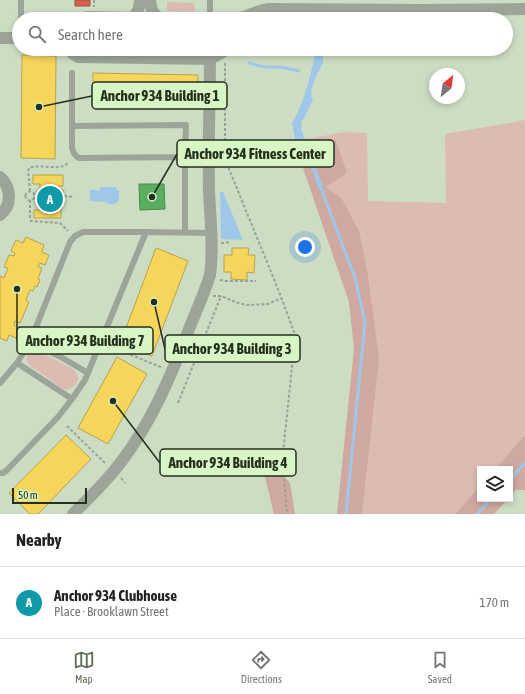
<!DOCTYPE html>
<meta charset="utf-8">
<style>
body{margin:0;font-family:"Asap Condensed",sans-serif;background:#f2f2f2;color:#222}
.controls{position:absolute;right:12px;bottom:12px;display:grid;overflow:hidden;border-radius:0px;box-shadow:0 2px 6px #0003}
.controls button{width:36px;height:36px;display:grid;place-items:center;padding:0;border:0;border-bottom:1px solid #e0e0e0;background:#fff;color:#222;font:20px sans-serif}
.compass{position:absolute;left:429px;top:68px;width:36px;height:36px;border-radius:50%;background:#fff;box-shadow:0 2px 6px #0003;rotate:29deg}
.scale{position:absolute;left:12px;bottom:10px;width:75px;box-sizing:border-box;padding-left:4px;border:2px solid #242f1d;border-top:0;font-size:11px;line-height:14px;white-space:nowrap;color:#242f1d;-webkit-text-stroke:3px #d7f5c5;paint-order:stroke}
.you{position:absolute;left:305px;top:247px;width:14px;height:14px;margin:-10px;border:3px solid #fff;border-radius:50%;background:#1a73e8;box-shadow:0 0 0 6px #1a73e833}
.badge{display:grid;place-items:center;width:26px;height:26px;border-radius:50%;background:#5f6c57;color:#fff;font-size:13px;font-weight:700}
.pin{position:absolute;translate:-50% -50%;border:2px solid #fff;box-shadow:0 1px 4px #0006}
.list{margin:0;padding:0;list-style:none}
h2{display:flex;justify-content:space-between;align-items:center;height:52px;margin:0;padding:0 16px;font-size:17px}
h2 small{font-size:13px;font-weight:400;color:#767676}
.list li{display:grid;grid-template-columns:26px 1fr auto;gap:12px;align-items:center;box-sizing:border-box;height:72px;padding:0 16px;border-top:1px solid #e0e0e0}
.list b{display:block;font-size:15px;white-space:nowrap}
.list p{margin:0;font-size:13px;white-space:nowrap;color:#767676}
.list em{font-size:13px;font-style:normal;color:#767676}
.icon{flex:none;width:22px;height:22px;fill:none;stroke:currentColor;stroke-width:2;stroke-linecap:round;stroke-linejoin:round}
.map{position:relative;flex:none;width:525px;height:514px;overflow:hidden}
.search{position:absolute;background:#fff;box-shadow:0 2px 6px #0003;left:12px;right:12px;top:12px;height:44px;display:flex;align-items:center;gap:10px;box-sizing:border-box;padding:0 14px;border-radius:22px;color:#767676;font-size:15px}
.sheet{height:124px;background:#fff}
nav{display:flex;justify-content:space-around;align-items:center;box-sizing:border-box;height:56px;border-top:1px solid #e0e0e0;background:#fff;font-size:11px;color:#767676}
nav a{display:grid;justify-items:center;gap:2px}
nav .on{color:#5f6c57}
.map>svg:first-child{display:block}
.green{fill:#dcbbb3}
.forest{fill:#cfa8a0}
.water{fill:#9ec7ea}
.homes{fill:#f6d55c;stroke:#b7a349}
.shops{fill:#d6604d;stroke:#a1513f}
.public{fill:#5aae61;stroke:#4a884d}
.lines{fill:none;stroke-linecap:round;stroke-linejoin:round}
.stream{stroke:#9ec7ea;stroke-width:3}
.path{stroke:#9aa294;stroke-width:2;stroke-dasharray:3 2;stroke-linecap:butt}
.service{stroke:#9da598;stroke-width:6}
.minor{stroke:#9da598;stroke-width:12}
.leader{fill:none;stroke:#242f1d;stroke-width:1.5}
.callout-dot{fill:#242f1d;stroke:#d7f5c5;stroke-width:1.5}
.callout{fill:#d7f5c5;stroke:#242f1d;stroke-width:1.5}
.callout-label{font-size:15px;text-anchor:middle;font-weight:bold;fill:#242f1d}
</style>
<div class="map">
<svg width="525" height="514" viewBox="0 0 525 514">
<rect width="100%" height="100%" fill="#cdddc3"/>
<path class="green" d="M167 2 194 3 195 10 194 12 167 11Z
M74 49H204L201 52 197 53H81Z
M525 120V437H523L495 469H480V486L455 514H362L379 360 342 199 325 187 334 139 321 145 306 139 346 132 367 133 368 201 446 203 445 134Z
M32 350H36L73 369C82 377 78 386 67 390L63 389 28 364C25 358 27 354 32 350Z"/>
<path class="forest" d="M306 139 321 145 335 139 347 173 326 187 342 199 359 231 368 275 379 360 362 514H337L354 349 349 302 304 171 297 144Z
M523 437H525V490H516L510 497V469H495Z
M278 469 290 483 295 514H274L265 477 267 470Z
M480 486V499H508L494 514H455Z"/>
<path class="water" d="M316 49H326L323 56V63L317 74 311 90 312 93 311 96 313 99 304 119 302 120 301 129 323 186 318 188 310 163 301 153 296 144 292 123C304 104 312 71 316 49Z
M100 187H116V190H119C119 201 120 204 108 204L107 202 90 201V190H100Z
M220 192H223L243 240 221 239Z"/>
<path class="homes" d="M22 55 56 56 55 159 21 158Z
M93 73 198 75 197 109 93 107Z
M33 175H63V186H59V190H63L64 204H58V209H61V218H34V210H40V203H37V191H40V184H33Z
M26 237 44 245 42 252 49 255 45 265 40 263 38 267 42 268 38 279 40 280 37 287 35 286 33 291 30 290 26 300 29 302 20 323 15 321 14 325 20 328 16 338 9 335 7 341 0 338V276L4 278 8 268 4 267 9 255 14 256 15 253 11 251 16 240 23 243Z
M156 248 188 261 152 356 120 344Z
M232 248H249L248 255H255L254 273 247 272V280L231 279V272H224V255H232Z
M117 357 147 374 108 444 78 428Z
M66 435 91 459 38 514H30L9 493Z"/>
<path class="shops" d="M75 0H90V6H75Z"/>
<path class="public" d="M139 184H164L165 209 140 210Z"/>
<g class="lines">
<path class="stream" d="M249 63 265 67H281L299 71
M319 183 355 278 365 322 346 514
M510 479 525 463
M477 514 491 499"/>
<path class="path" d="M94 0V7
M225 63V154L229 169 280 294 294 332 295 339 283 453V466L287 514
M30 191 29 179 28 172 29 168C41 163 59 172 68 163
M25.5 196a4.5 4.5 0 1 1 9 0a4.5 4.5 0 1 1-9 0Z
M64 196 74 197
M30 200V219L31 221 60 223 68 231
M221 243 231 242
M220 280 225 281H256
M213 296H221L238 303 247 305 268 304 282 298
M112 347 163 368
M178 403 221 296
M67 426 106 464
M121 478 125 483"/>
<path class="service" d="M21 0V19
M210 19V0
M72 73V148C73 152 75 156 79 158L185 157
M72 126 186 125 185 157V232
M30 342 59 356 88 373
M17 363 72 399
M0 383 17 363 30 342 70 242 75 236 83 232H146L211 233
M0 473H3L7 470 58 417 72 399 85 380 146 232"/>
<path class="minor" d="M150 0 152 11 159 19
M132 18C138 13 140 8 140 0
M77 19 89 17 179 19
M218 19C227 18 236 19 244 17 253 14 260 10 269 9L420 10 525 9
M0 38H19
M69 49 72 53 78 57 210 59 228 49
M0 177C11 187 13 205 0 215
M73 514C90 497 107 481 121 462 151 423 170 378 188 332 195 313 204 295 210 275 214 247 210 218 209 190 208 143 210 96 210 49"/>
</g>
<path class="leader" d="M39 107L92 96M152 197L177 154M17 289L17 341M154 302L165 349M113 401L160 463"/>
<g class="callout-dot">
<circle cx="39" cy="107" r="4"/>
<circle cx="152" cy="197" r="4"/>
<circle cx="17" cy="289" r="4"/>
<circle cx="154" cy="302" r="4"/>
<circle cx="113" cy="401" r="4"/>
</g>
<g class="callout">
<rect x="92" y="82" width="135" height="27" rx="4"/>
<rect x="177" y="140" width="157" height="27" rx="4"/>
<rect x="17" y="327" width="136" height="27" rx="4"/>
<rect x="165" y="335" width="135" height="27" rx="4"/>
<rect x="160" y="449" width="136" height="27" rx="4"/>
</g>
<g class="callout-label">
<text x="160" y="101">Anchor 934 Building 1</text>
<text x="255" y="159">Anchor 934 Fitness Center</text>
<text x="85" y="346">Anchor 934 Building 7</text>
<text x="232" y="354">Anchor 934 Building 3</text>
<text x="228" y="468">Anchor 934 Building 4</text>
</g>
</svg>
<div class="controls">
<button><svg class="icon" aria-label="layers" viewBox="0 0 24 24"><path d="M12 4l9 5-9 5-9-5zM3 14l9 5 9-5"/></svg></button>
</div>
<svg class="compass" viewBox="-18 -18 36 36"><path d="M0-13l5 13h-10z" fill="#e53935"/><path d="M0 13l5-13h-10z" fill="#767676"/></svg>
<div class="scale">50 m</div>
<div class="you"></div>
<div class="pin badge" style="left:50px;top:199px;background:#0f9aa8">A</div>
<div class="search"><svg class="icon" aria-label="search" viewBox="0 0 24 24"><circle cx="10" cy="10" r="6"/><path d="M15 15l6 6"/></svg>Search here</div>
</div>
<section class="sheet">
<h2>Nearby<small></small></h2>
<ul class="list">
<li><span class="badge" style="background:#0f9aa8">A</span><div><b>Anchor 934 Clubhouse</b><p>Place · Brooklawn Street</p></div><em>170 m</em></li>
</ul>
</section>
<nav>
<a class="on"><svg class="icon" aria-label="map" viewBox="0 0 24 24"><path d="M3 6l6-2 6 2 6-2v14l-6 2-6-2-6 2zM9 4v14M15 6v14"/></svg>Map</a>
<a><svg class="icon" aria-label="directions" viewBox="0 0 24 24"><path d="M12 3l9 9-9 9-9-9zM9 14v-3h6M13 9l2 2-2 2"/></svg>Directions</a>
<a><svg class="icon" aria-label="saved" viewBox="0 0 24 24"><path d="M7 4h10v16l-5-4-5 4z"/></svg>Saved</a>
</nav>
